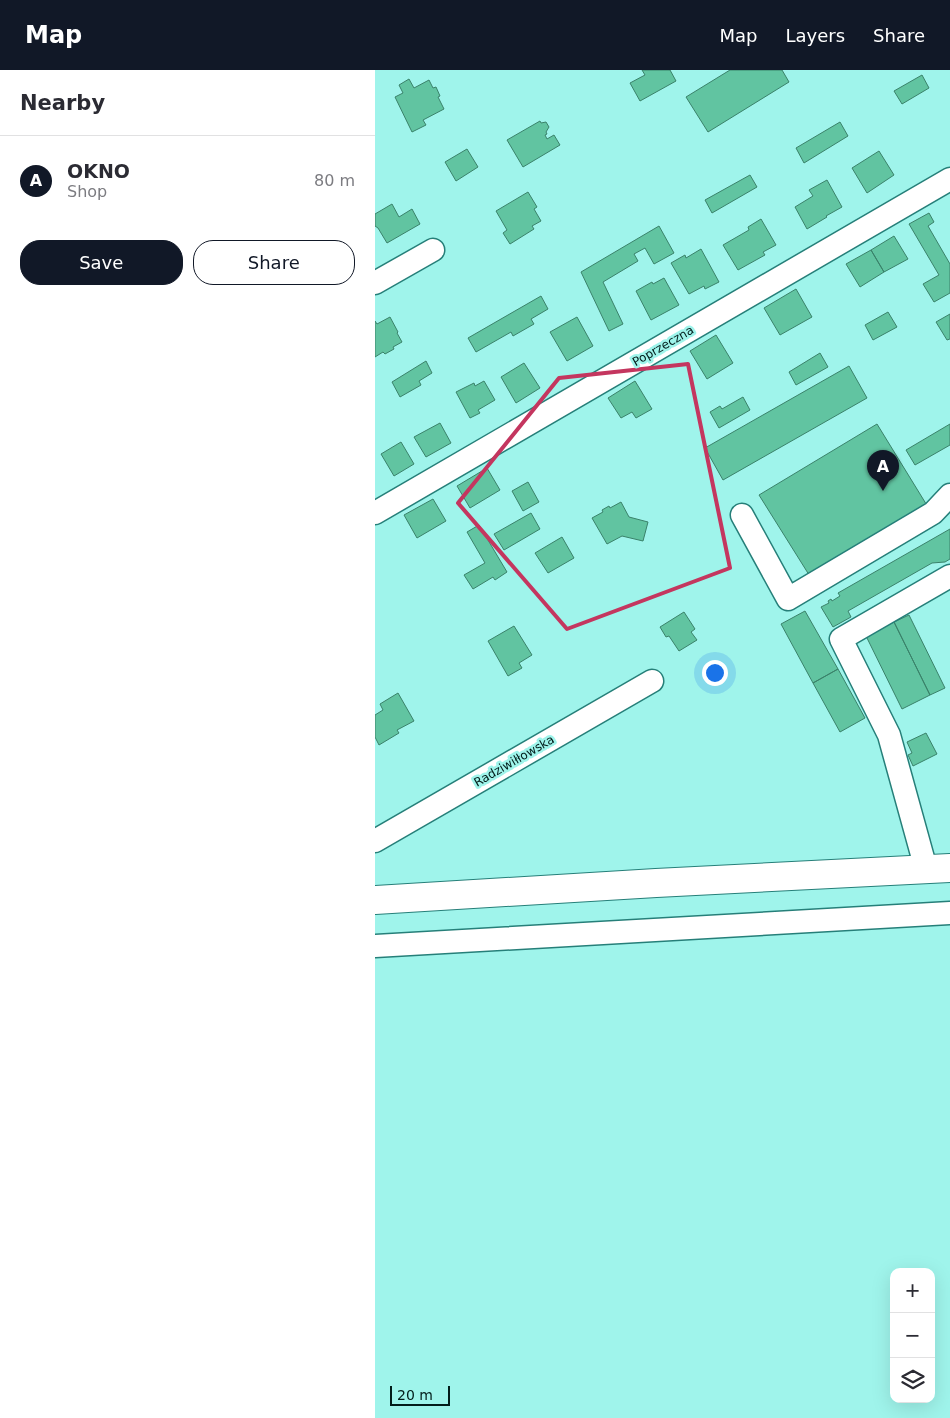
<!DOCTYPE html>
<meta charset="utf-8">
<style>
body{margin:0;font-family:"DejaVu Sans",sans-serif;background:#f7f7f7;color:#2b2b33}
.controls{position:absolute;right:15px;bottom:15px;display:grid;overflow:hidden;border-radius:10px;box-shadow:0 5px 20px #0002}
.controls button{width:45px;height:45px;display:grid;place-items:center;padding:0;border:0;border-bottom:1px solid #e1e1e2;background:#fff;color:#2b2b33;font:25px sans-serif}
.scale{position:absolute;left:15px;bottom:12px;width:60px;box-sizing:border-box;padding-left:5px;border:2px solid #021c1a;border-top:0;font-size:14px;line-height:18px;white-space:nowrap;color:#021c1a;-webkit-text-stroke:4px #9ff4eb;paint-order:stroke}
.you{position:absolute;left:339px;top:602px;width:18px;height:18px;margin:-12px;border:4px solid #fff;border-radius:50%;background:#1a73e8;box-shadow:0 0 0 8px #1a73e833}
.badge{display:grid;place-items:center;width:32px;height:32px;border-radius:50%;background:#111827;color:#fff;font-size:16px;font-weight:700}
.pin{position:absolute;translate:-50% -41px;filter:drop-shadow(0 1px 2px #0008)}
.pin::after{content:'';position:absolute;top:26px;width:18px;height:15px;background:inherit;clip-path:polygon(0 0,100% 0,50% 100%)}
.list{margin:0;padding:0;list-style:none}
h2{display:flex;justify-content:space-between;align-items:center;height:65px;margin:0;padding:0 20px;font-size:21px}
h2 small{font-size:16px;font-weight:400;color:#7c7c81}
.list li{display:grid;grid-template-columns:32px 1fr auto;gap:15px;align-items:center;box-sizing:border-box;height:90px;padding:0 20px;border-top:1px solid #e1e1e2}
.list b{display:block;font-size:19px;white-space:nowrap}
.list p{margin:0;font-size:16px;white-space:nowrap;color:#7c7c81}
.list em{font-size:16px;font-style:normal;color:#7c7c81}
.actions{display:flex;gap:10px;padding:15px 20px}
.actions a{flex:1;padding:11px 0;border:1px solid #111827;border-radius:20px;text-align:center;font-size:18px;color:#111827}
.actions .main{background:#111827;color:#fff}
.icon{flex:none;width:28px;height:28px;fill:none;stroke:currentColor;stroke-width:2;stroke-linecap:round;stroke-linejoin:round}
.map{position:relative;flex:none;width:575px;height:1348px;overflow:hidden}
header{display:flex;align-items:center;gap:30px;box-sizing:border-box;height:70px;padding:0 25px;background:#111827;color:#fff}
header strong{font-size:24px}
nav{display:flex;gap:28px;margin-inline-start:auto;font-size:18px}
main{display:flex}
aside{flex:1;background:#fff}
.map>svg:first-child{display:block}
.building{fill:#61c4a1;stroke:#3a826a}
.lines{fill:none;stroke-linecap:round;stroke-linejoin:round}
.minor-casing{stroke:#267f79;stroke-width:25}
.major-casing{stroke:#267f79;stroke-width:30}
.minor{stroke:#fff;stroke-width:22}
.major{stroke:#fff;stroke-width:28}
.marked{fill:none;stroke:#c4365f;stroke-width:4;stroke-linejoin:round}
.labels{text-anchor:middle;stroke-width:5;stroke-linejoin:round;paint-order:stroke}
.street-label{font-size:12px;fill:#021c1a;stroke:#9ff4eb}
</style>
<header>
<strong>Map</strong>
<nav><a>Map</a><a>Layers</a><a>Share</a></nav>
</header>
<main>
<aside>
<h2>Nearby<small></small></h2>
<ul class="list">
<li><span class="badge">A</span><div><b>OKNO</b><p>Shop</p></div><em>80 m</em></li>
</ul>
<div class="actions"><a class="main">Save</a><a>Share</a></div>
</aside>
<div class="map">
<svg width="575" height="1348" viewBox="0 0 575 1348">
<rect width="100%" height="100%" fill="#9ff4eb"/>
<path class="building" d="M267 0H295L301 11 265 31 255 13 270 5Z
M355 0H407L414 12 333 62 311 27Z
M547 5 554 18 527 34 519 21Z
M34 9 39 18 54 10 58 18 61 17 65 26 63 27 69 39 48 50 51 55 37 62 20 27 28 23 24 15Z
M165 51 166 53 171 52 174 57 171 62 172 64 170 65 172 69 179 65 185 75 148 97 132 70Z
M465 52 473 66 429 93 421 78Z
M92 79 103 97 81 111 70 92Z
M504 81 519 105 492 123 477 98Z
M375 105 382 117 337 143 330 130Z
M452 110 467 137 451 146 452 147 432 159 420 137 438 126 434 120Z
M153 122 162 137 159 139 166 151 157 156 159 159 135 174 128 163 132 160 121 141Z
M17 134 24 147 37 139 45 154 12 173 3 158 0 156V144Z
M554 143 559 152 553 156 575 194V223L559 232 548 214 564 205 534 154Z
M386 149 401 175 388 182 390 185 363 200 348 175 374 160 373 157Z
M284 156 299 183 279 194 270 178 259 184 263 191 228 212 248 254 234 261 206 202Z
M519 166 533 189 509 202 496 180Z
M326 179 344 212 330 219 329 216 314 224 296 193 310 185 311 188Z
M496 180 509 202 485 217 471 194Z
M289 208 304 235 276 250 261 221 277 212 278 214Z
M421 219 437 247 405 265 389 238Z
M166 226 173 239 156 249 159 254 138 266 136 262 101 282 93 268Z
M513 242 522 257 498 270 490 255Z
M575 244V269L572 270 561 252Z
M15 247 23 262 22 263 27 272 18 277 19 279 10 284 8 282 0 287V251L2 254Z
M202 247 218 276 192 291 175 262Z
M341 265 358 293 332 309 315 281Z
M445 283 453 297 421 315 414 302Z
M51 291 57 303 44 311 46 315 25 327 17 312Z
M149 293 165 318 141 333 126 307Z
M474 296 492 328 348 410 330 378Z
M109 311 120 330 103 340 105 343 95 348 81 322 99 313 100 316Z
M260 311 277 339 261 348 257 342 246 348 233 328Z
M368 327 375 340 344 358 335 342 345 336 347 339Z
M65 353 76 373 51 387 39 367Z
M502 354 553 437 436 508 384 425Z
M575 354V375L540 395 531 380Z
M26 372 39 394 19 406 6 384Z
M112 398 125 420 95 438 82 416Z
M153 412 164 432 148 441 137 421Z
M58 429 71 451 42 468 29 445Z
M246 432 254 447 273 452 268 471 247 466 232 474 217 448 228 442 227 440 234 436 235 438Z
M156 443 165 459 129 480 119 464Z
M104 455 132 502 120 510 118 507 98 519 89 505 110 493 92 462Z
M575 459V489L570 492 557 493 473 541 476 547 458 557 446 537 454 533 453 531 456 529 457 531 465 526 463 523Z
M187 467 199 488 173 503 160 483Z
M430 541 463 599 438 613 406 554Z
M309 542 320 559 316 562 322 570 304 581 294 566 291 567 285 557Z
M534 545 570 618 555 625 519 552Z
M519 552 555 625 527 639 491 566Z
M139 556 157 585 144 593 147 598 133 606 113 571Z
M463 599 490 648 465 662 438 613Z
M23 623 39 651 22 660 24 663 4 675 0 667V645L8 640 5 634Z
M551 663 562 684 538 696 533 685 537 683 532 672Z"/>
<g class="lines">
<g class="minor-casing">
<path id="minor" d="M0 213 58 180
M0 443 575 109
M367 445 413 529 558 443 575 425
M0 771 277 611
M551 799 514 665 466 569 575 506
M0 876 575 843"/>
</g>
<g class="major-casing">
<path id="major" d="M0 830 281 813 575 798"/>
</g>
<use href="#minor" class="minor"/>
<use href="#major" class="major"/>
</g>
<path class="marked" d="M313 294 355 498 192 559 83 433 184 308Z"/>
<g class="labels">
<g class="street-label">
<text transform="translate(288 276) rotate(-30)" y="4">Poprzeczna</text>
<text transform="translate(139 691) rotate(-30)" y="4">Radziwiłłowska</text>
</g>
</g>
</svg>
<div class="controls">
<button>+</button>
<button>−</button>
<button><svg class="icon" aria-label="layers" viewBox="0 0 24 24"><path d="M12 4l9 5-9 5-9-5zM3 14l9 5 9-5"/></svg></button>
</div>
<div class="scale">20 m</div>
<div class="you"></div>
<div class="pin badge" style="left:508px;top:421px">A</div>
</div>
</main>
